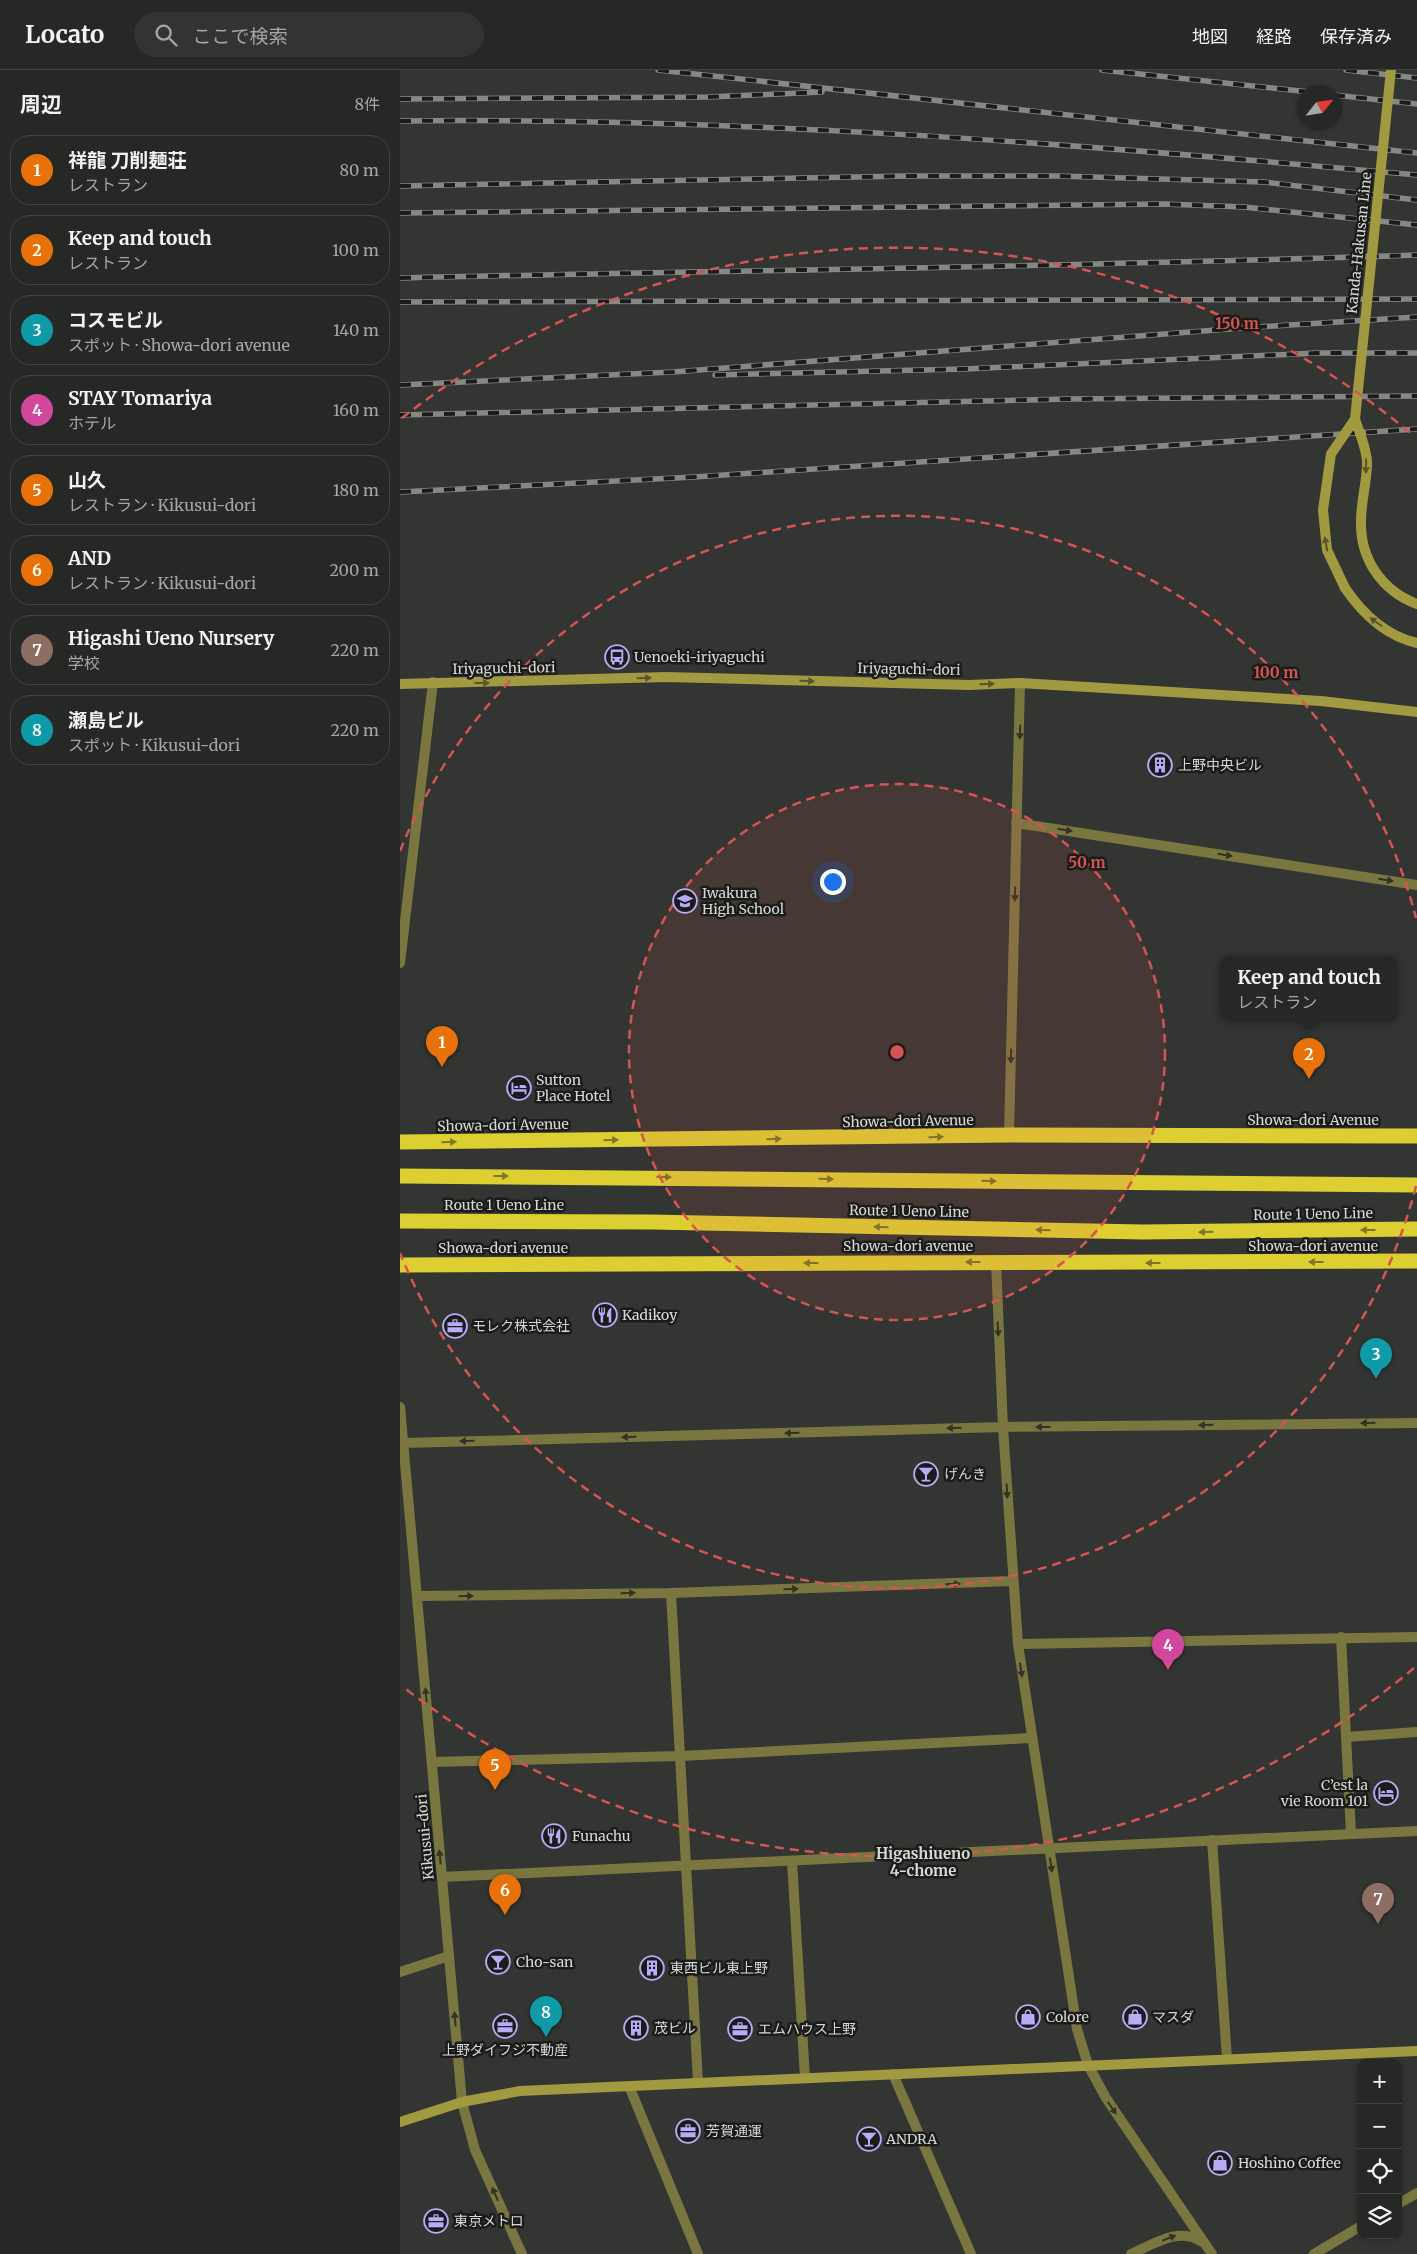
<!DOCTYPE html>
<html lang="ja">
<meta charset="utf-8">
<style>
body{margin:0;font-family:Merriweather,"Noto Sans JP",serif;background:#323432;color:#f1f3f6}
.controls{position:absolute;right:15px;bottom:15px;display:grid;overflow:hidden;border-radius:10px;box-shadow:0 1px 4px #0004}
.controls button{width:45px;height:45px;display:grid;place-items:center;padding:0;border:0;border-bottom:1px solid #424442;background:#262825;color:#f1f3f6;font:25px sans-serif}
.compass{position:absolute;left:897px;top:15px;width:45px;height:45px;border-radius:50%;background:#262825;box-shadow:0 1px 4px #0004;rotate:60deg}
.you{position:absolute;left:432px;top:811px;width:18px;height:18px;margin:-12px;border:4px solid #fff;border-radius:50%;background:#1a73e8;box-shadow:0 0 0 8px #1a73e833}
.badge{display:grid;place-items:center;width:32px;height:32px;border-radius:50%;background:#ea580c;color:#fff;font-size:16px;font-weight:700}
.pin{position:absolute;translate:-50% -41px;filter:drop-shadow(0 1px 2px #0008)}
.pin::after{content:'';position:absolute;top:26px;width:18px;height:15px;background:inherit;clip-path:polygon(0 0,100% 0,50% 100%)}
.popup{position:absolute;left:820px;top:886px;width:178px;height:65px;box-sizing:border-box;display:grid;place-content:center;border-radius:10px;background:#262825;filter:drop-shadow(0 1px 4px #0005);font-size:16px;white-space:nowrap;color:#a4a6a7}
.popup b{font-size:19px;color:#f1f3f6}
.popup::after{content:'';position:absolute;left:50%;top:100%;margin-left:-10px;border:10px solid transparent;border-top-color:#262825}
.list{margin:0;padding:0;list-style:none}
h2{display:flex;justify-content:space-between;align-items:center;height:65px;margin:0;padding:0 20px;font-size:21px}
h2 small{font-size:16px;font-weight:400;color:#a4a6a7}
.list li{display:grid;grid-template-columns:32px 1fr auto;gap:15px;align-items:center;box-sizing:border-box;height:70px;margin:0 10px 10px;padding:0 10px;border:1px solid #424442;border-radius:20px}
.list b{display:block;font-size:19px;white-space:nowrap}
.list p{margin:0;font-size:16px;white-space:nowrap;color:#a4a6a7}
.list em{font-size:16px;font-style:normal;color:#a4a6a7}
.icon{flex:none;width:28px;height:28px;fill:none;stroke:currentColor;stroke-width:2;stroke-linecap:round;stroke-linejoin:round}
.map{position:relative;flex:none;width:1017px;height:2184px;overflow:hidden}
header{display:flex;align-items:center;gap:30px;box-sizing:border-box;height:70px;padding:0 25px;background:#262825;border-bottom:1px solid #424442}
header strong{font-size:24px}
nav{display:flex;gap:28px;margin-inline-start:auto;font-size:18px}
.search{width:350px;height:45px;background:#323432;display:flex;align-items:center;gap:12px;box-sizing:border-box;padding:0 18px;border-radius:28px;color:#a4a6a7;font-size:19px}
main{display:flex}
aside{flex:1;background:#262825}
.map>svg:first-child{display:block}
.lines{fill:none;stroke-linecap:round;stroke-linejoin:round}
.lane{stroke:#7a7640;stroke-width:10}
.street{stroke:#7a7640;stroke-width:10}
.secondary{stroke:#a29a40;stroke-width:10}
.highway{stroke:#ddcf32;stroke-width:15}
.rail-casing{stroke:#858884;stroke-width:5.5}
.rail{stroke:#1b1c1a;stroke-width:4;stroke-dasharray:11;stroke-linecap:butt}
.secondary-bridge{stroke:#a29a40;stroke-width:10}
.highway-bridge{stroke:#ddcf32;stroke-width:15}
.oneway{fill:#58552b}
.oneway2{fill:#333224}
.oneway3{fill:#7c7626}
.ring{fill:none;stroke:#d65454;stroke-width:2.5;stroke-dasharray:9 6}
.labels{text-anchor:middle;stroke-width:5;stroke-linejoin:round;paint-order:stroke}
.street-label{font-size:14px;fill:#d7d9d6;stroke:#1b1c1a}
.poi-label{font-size:14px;fill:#d7d9d6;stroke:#1b1c1a;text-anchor:start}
.neighbourhood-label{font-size:15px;font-weight:bold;fill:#d7d9d6;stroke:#1b1c1a}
.centre{fill:#d65454;stroke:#1b1c1a;stroke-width:2.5}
.ring-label{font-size:15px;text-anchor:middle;font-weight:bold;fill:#d65454;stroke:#1b1c1a;stroke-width:5;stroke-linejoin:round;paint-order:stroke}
</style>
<header>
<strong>Locato</strong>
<div class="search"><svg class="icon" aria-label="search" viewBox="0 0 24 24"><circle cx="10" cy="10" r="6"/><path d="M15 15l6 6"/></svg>ここで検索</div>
<nav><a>地図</a><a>経路</a><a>保存済み</a></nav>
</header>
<main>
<aside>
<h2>周辺<small>8件</small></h2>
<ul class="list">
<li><span class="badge" style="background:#e8710a">1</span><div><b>祥龍 刀削麺荘</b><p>レストラン</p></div><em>80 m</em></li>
<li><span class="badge" style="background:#e8710a">2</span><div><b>Keep and touch</b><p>レストラン</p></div><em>100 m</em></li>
<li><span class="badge" style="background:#0f9aa8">3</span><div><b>コスモビル</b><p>スポット · Showa-dori avenue</p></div><em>140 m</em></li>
<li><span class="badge" style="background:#d1479c">4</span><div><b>STAY Tomariya</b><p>ホテル</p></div><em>160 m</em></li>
<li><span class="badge" style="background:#e8710a">5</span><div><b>山久</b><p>レストラン · Kikusui-dori</p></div><em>180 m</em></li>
<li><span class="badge" style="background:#e8710a">6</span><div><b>AND</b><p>レストラン · Kikusui-dori</p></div><em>200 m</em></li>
<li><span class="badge" style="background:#8d6e63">7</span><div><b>Higashi Ueno Nursery</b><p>学校</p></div><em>220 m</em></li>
<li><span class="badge" style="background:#0f9aa8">8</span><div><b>瀬島ビル</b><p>スポット · Kikusui-dori</p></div><em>220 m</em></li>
</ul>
</aside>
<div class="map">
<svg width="1017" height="2184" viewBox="0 0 1017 2184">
<rect width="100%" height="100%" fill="#323531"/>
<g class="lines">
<path class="lane" d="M271 1523 298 2012
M941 1567 951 1764
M946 1667 1017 1662
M32 1692 281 1686 631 1668
M812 1770 827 1989
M392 1791 405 2008
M493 2004 571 2184
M998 2134 1017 2123
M914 2184 961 2156"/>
<path class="street" d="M616 753 1017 815
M0 893 33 612
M609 1065 620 613
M596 1192 603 1357 618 1574 677 1959 688 1995 706 2028 812 2184
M0 1337 62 2032 75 2080 122 2184
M3 1373 603 1357 1017 1353
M17 1526 271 1523 612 1511
M618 1574 1017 1567
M42 1807 1017 1761
M0 1902 49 1886
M229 2016 298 2184
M731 2184C754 2174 779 2156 802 2172"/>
<path class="secondary" d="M945 518C962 543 986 566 1017 573
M0 614 266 607 569 615 620 613 921 631 1017 642
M0 2052 62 2032 120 2021 1017 1981"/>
<path class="highway" d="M0 1072 609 1065 1017 1066
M0 1151 251 1152 743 1162 1017 1159
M0 1195 1017 1191"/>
<g class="rail-casing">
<path id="rail" d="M258 0 1017 83
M702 0 909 22
M946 0 1017 8
M934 25 1017 34
M0 29 308 27 422 22
M0 51C339 47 679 74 1017 105
M0 116 508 106H657L864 112 1017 130
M0 143 763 134 844 137 1017 155
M0 208C339 200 678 197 1017 185
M0 232 1017 229
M315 305 565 299 917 283H1017
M0 315 273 302 842 258 1017 247
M0 345 668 329 1017 326
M0 422 294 407 1017 359"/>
</g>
<use href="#rail" class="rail"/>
<path class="secondary-bridge" d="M991 0 955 349C959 362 967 379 967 393 967 412 961 431 961 451 960 489 982 521 1017 534
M945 518 927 480 923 440 931 384 955 349"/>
<path class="highway-bridge" d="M0 1106 1017 1115"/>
</g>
<defs><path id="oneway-solid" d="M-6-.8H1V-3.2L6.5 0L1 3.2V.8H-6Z" transform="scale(1.25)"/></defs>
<g class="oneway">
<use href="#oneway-solid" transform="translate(966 396) rotate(91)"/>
<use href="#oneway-solid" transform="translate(926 474) rotate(-100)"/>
<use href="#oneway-solid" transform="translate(976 552) rotate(-145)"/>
<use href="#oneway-solid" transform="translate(244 608) rotate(-2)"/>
<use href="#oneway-solid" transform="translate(407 611) rotate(1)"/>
<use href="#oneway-solid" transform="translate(82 613)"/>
<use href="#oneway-solid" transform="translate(587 614) rotate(-2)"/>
</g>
<g class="oneway2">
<use href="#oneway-solid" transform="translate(620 662) rotate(92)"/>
<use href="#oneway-solid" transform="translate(665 760) rotate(9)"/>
<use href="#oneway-solid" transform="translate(825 785) rotate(9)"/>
<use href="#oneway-solid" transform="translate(986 810) rotate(9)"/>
<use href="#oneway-solid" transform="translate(615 824) rotate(91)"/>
<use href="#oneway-solid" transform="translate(611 986) rotate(91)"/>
<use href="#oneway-solid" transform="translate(598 1259) rotate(87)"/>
<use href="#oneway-solid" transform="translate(968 1353) rotate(179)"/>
<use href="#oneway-solid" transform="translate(806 1355) rotate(179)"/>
<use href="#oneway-solid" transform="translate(643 1357) rotate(180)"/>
<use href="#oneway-solid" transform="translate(554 1358) rotate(179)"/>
<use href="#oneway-solid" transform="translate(392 1363) rotate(179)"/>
<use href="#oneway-solid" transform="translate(229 1367) rotate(179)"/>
<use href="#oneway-solid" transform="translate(67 1371) rotate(179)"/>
<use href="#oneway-solid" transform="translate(607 1421) rotate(87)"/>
<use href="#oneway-solid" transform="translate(553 1514) rotate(-2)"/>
<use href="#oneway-solid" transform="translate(391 1519) rotate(-2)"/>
<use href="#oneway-solid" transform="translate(228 1523) rotate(-1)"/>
<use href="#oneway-solid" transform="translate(66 1526) rotate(-1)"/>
<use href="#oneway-solid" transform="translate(621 1600) rotate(82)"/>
<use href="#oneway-solid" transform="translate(26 1625) rotate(-95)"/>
<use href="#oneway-solid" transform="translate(40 1787) rotate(-95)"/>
<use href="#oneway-solid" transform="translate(651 1795) rotate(81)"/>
<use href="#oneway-solid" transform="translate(55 1949) rotate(-95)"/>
<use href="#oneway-solid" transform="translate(712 2038) rotate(56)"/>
<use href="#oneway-solid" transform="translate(95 2124) rotate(-114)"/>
<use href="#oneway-solid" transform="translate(769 2168) rotate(-22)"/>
</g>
<g class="oneway3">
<use href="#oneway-solid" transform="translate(536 1067) rotate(-1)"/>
<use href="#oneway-solid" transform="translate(374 1069) rotate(-1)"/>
<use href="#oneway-solid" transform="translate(211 1070) rotate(-1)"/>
<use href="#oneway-solid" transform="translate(49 1072) rotate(-1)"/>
<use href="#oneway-solid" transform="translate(101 1106)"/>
<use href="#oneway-solid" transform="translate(264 1107) rotate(1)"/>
<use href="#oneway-solid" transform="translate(426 1109) rotate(1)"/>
<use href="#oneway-solid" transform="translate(589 1111) rotate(1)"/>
<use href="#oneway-solid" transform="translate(481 1157) rotate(-179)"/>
<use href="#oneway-solid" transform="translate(643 1160) rotate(-179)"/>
<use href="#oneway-solid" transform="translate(968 1160) rotate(180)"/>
<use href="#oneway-solid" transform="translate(806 1162) rotate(179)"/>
<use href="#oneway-solid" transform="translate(573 1192) rotate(180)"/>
<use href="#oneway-solid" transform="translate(916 1192) rotate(180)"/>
<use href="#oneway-solid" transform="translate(411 1193) rotate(180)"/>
<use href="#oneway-solid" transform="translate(753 1193) rotate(180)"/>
</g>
<circle cx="497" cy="982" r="268" fill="#d65454" fill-opacity=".12"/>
<g class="ring">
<circle cx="497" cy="982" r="268"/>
<path d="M1016 1116A536 536 0 0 1 0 1183M0 781A536 536 0 0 1 1016 848"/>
<path d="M1014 1598A804 804 0 0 1 2 1616M2 348A804 804 0 0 1 1014 366"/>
</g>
<defs>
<g id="bus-ring" transform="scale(1.25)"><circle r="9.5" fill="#1b1c1a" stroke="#b8abf7" stroke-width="1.5"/><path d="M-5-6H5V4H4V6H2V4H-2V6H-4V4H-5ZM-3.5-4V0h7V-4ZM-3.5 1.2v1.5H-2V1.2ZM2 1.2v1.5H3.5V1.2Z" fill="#b8abf7"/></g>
<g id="building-ring" transform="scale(1.25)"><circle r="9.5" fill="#1b1c1a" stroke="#b8abf7" stroke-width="1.5"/><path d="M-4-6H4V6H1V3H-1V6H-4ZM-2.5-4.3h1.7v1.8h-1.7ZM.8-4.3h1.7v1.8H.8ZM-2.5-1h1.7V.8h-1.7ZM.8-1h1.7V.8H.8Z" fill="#b8abf7"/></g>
<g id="school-ring" transform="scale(1.25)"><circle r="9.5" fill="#1b1c1a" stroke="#b8abf7" stroke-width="1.5"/><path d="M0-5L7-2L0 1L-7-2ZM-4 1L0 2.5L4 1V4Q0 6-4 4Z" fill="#b8abf7"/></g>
<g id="hotel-ring" transform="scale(1.25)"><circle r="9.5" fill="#1b1c1a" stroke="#b8abf7" stroke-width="1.5"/><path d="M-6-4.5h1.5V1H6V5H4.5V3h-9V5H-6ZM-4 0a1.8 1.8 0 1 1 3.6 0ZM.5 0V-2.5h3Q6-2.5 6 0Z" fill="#b8abf7"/></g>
<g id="restaurant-ring" transform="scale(1.25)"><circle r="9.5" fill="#1b1c1a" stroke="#b8abf7" stroke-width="1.5"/><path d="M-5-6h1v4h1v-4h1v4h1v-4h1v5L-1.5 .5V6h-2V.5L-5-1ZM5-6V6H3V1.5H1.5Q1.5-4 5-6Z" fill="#b8abf7"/></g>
<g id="office-ring" transform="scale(1.25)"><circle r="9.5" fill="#1b1c1a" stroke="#b8abf7" stroke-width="1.5"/><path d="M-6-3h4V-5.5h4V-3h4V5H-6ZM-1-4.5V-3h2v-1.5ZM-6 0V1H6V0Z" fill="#b8abf7"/></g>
<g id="bar-ring" transform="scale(1.25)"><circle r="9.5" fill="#1b1c1a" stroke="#b8abf7" stroke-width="1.5"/><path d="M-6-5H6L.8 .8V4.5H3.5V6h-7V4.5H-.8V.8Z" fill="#b8abf7"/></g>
<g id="shop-ring" transform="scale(1.25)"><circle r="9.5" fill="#1b1c1a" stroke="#b8abf7" stroke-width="1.5"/><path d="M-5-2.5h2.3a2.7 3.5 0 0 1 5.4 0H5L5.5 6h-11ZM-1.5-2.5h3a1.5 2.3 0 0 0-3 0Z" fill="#b8abf7"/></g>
</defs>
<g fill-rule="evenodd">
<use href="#bus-ring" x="217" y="587"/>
<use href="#building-ring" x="760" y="695"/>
<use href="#school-ring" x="285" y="831"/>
<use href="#hotel-ring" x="119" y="1018"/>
<use href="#restaurant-ring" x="205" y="1245"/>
<use href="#office-ring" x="55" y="1256"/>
<use href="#bar-ring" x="526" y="1404"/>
<use href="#hotel-ring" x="986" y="1723"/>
<use href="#restaurant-ring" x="154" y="1766"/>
<use href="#bar-ring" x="98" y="1892"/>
<use href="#building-ring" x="252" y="1898"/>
<use href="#shop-ring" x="628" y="1947"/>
<use href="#shop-ring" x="735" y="1947"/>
<use href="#office-ring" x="105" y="1956"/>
<use href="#building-ring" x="236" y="1958"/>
<use href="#office-ring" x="340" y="1959"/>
<use href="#office-ring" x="288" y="2061"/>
<use href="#bar-ring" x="469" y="2069"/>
<use href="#shop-ring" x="820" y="2093"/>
<use href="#office-ring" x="36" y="2151"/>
</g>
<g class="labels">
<g class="street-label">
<text transform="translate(959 173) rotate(-84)" y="5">Kanda-Hakusan Line</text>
<text transform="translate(104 598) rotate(-1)" y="5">Iriyaguchi-dori</text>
<text transform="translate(509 599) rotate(1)" y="5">Iriyaguchi-dori</text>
<text x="913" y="1055">Showa-dori Avenue</text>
<text transform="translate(508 1051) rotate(-1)" y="5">Showa-dori Avenue</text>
<text transform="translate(103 1055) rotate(-1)" y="5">Showa-dori Avenue</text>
<text x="104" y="1140">Route 1 Ueno Line</text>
<text transform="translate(509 1141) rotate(1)" y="5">Route 1 Ueno Line</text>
<text transform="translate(913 1144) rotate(-1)" y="5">Route 1 Ueno Line</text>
<text x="508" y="1181">Showa-dori avenue</text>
<text x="913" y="1181">Showa-dori avenue</text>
<text x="103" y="1183">Showa-dori avenue</text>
<text transform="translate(25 1767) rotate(-95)" y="5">Kikusui-dori</text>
</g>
<g class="poi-label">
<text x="234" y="592">Uenoeki-iriyaguchi</text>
<text x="778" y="700">上野中央ビル</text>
<text x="302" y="828">Iwakura<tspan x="302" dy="16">High School</tspan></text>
<text x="136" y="1015">Sutton<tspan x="136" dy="16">Place Hotel</tspan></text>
<text x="222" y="1250">Kadikoy</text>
<text x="72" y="1261">モレク株式会社</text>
<text x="544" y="1409">げんき</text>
<text x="968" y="1720" text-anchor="end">C’est la<tspan x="968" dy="16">vie Room 101</tspan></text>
<text x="172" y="1771">Funachu</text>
<text x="116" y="1897">Cho-san</text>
<text x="270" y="1903">東西ビル東上野</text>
<text x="646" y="1952">Colore</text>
<text x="752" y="1952">マスダ</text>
<text x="254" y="1963">茂ビル</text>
<text x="358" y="1964">エムハウス上野</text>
<text x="105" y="1985" text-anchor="middle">上野ダイフジ不動産</text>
<text x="306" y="2066">芳賀通運</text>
<text x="486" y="2074">ANDRA</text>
<text x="838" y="2098">Hoshino Coffee</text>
<text x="54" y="2156">東京メトロ</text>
</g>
<g class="neighbourhood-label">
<text x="523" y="1789">Higashiueno<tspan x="523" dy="17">4-chome</tspan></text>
</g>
</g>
<circle cx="497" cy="982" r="8" class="centre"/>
<g class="ring-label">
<text x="837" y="259">150 m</text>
<text x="876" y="608">100 m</text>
<text x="687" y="798">50 m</text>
</g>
</svg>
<div class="controls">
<button>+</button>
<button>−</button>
<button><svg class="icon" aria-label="locate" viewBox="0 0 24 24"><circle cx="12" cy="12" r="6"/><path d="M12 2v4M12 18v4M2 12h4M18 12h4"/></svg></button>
<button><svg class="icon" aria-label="layers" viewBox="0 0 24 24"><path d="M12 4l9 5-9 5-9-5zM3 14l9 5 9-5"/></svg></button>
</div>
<svg class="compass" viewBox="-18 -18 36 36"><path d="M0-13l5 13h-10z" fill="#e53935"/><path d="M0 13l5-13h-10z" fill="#a4a6a7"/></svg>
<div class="you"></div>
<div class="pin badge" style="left:42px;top:997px;background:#e8710a">1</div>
<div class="pin badge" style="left:909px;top:1009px;background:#e8710a">2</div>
<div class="popup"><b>Keep and touch</b>レストラン</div>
<div class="pin badge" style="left:976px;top:1309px;background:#0f9aa8">3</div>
<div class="pin badge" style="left:768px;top:1600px;background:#d1479c">4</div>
<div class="pin badge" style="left:95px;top:1720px;background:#e8710a">5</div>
<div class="pin badge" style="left:105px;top:1845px;background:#e8710a">6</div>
<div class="pin badge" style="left:978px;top:1854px;background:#8d6e63">7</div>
<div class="pin badge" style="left:146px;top:1967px;background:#0f9aa8">8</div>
</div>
</main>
